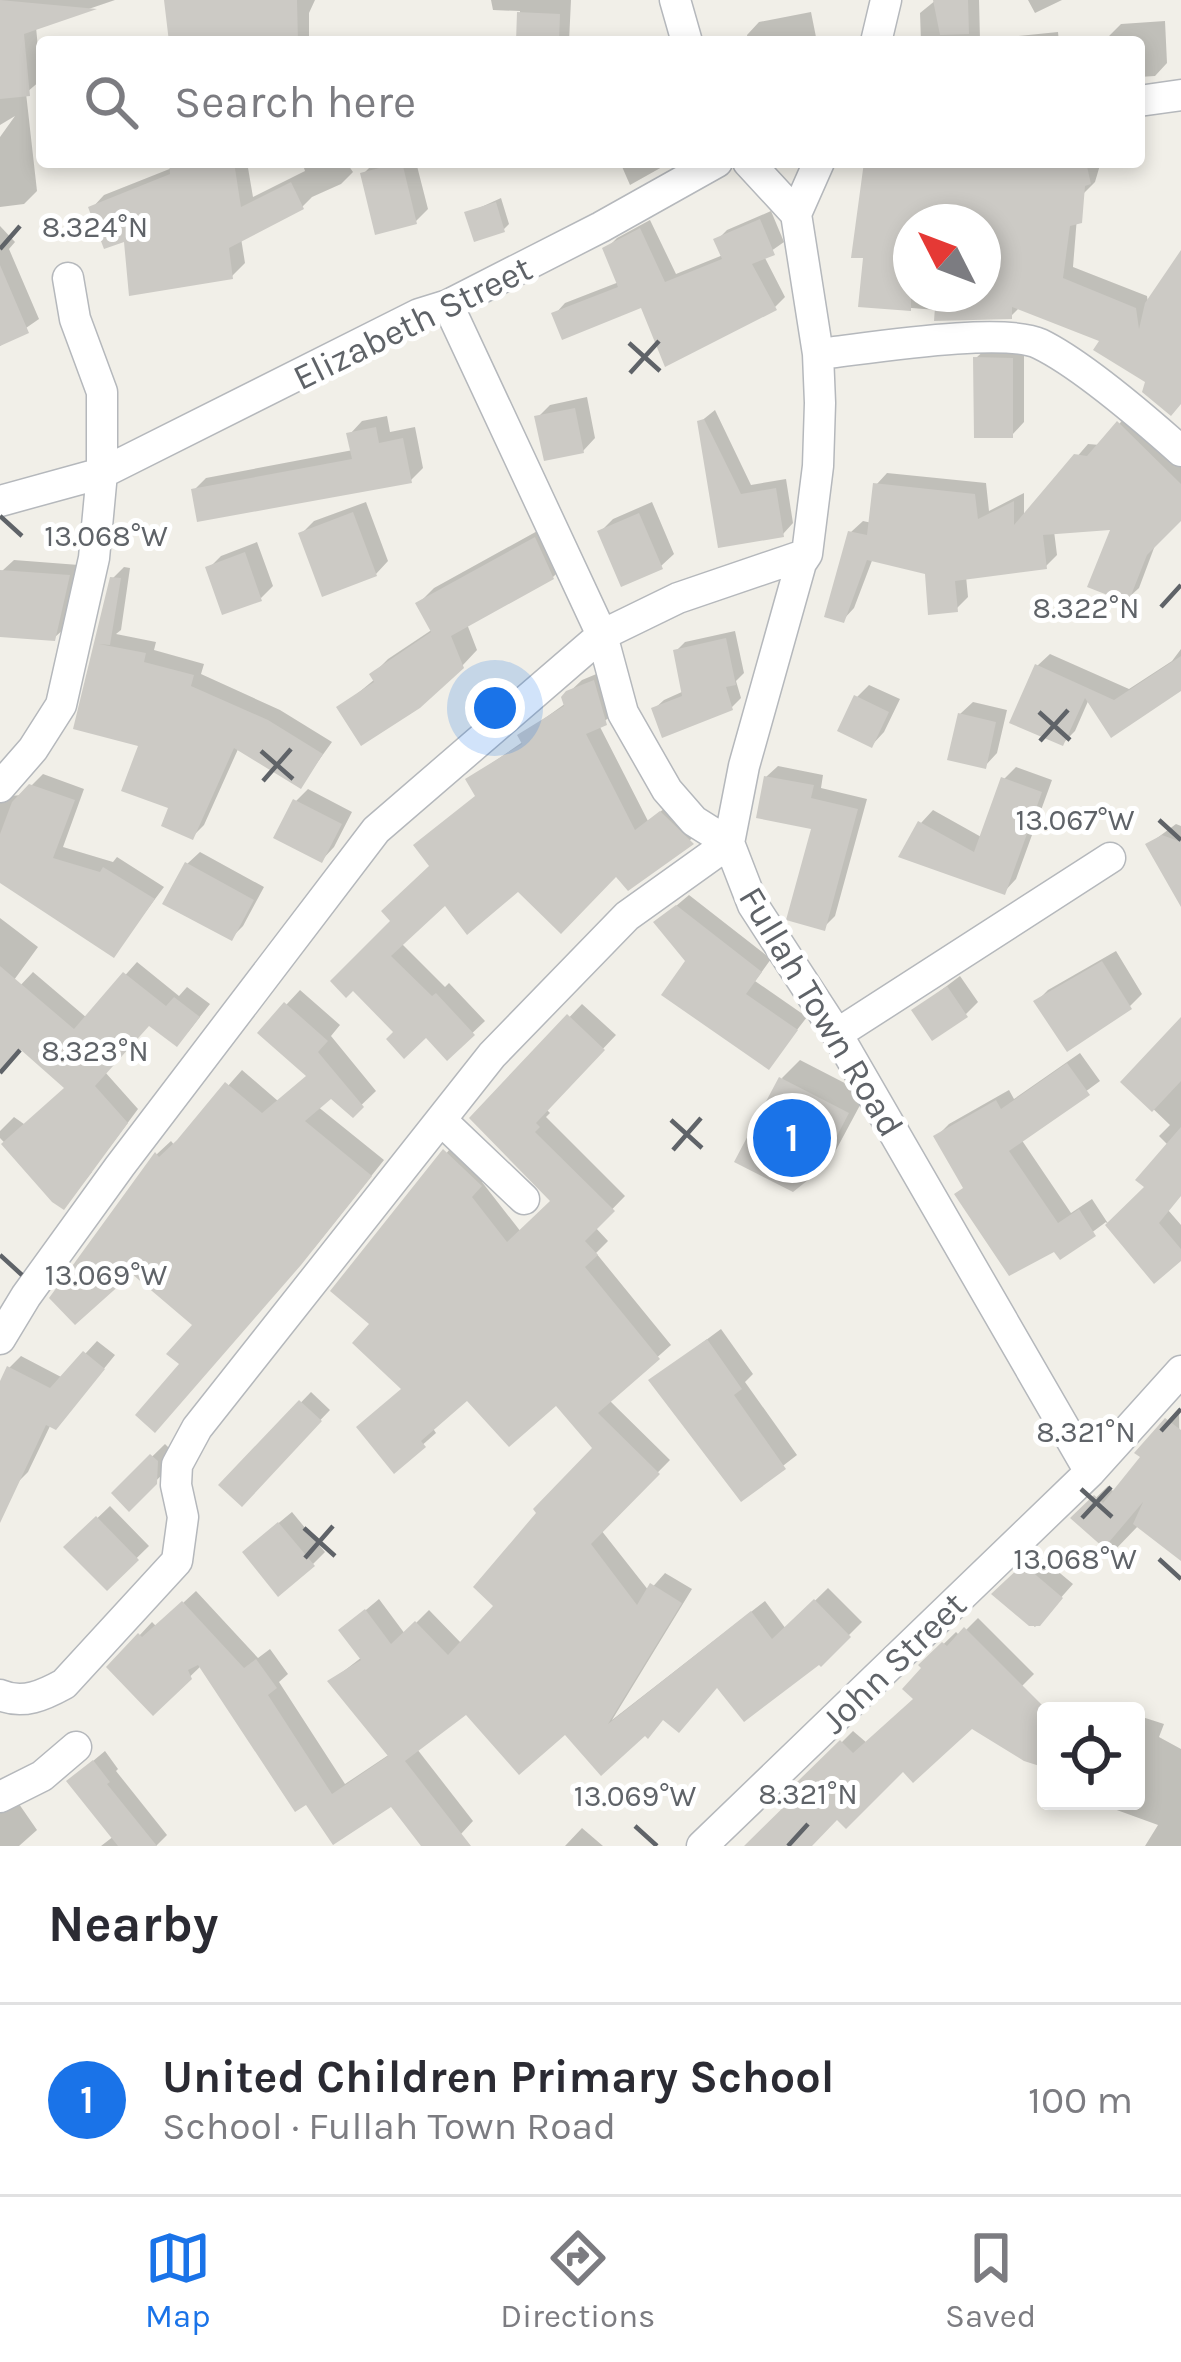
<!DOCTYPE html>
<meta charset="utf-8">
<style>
body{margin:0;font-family:Karla,sans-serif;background:#f7f7f7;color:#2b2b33}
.controls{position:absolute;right:36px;bottom:36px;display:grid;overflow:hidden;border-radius:12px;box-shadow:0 6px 18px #0003}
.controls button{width:108px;height:108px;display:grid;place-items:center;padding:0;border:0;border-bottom:3px solid #e1e1e2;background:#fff;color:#2b2b33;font:60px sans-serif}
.compass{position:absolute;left:893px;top:204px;width:108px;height:108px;border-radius:50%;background:#fff;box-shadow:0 6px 18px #0003;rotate:312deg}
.you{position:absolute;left:495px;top:708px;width:42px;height:42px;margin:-30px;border:9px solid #fff;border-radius:50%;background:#1a73e8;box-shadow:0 0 0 18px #1a73e833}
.badge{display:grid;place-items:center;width:78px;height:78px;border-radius:50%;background:#1a73e8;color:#fff;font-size:39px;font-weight:700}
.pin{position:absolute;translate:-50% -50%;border:6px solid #fff;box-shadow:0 3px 12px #0006}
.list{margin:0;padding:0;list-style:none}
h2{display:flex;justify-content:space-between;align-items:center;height:156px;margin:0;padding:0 48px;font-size:51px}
h2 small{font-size:39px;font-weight:400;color:#7c7c81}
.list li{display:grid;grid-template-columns:78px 1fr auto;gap:36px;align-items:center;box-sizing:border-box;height:192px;padding:0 48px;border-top:3px solid #e1e1e2}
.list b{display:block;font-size:45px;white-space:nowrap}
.list p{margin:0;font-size:39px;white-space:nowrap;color:#7c7c81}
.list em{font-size:39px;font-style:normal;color:#7c7c81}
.icon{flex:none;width:66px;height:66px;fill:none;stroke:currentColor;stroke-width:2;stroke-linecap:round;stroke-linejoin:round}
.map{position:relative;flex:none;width:1181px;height:1846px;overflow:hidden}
.search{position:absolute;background:#fff;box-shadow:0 6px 18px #0003;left:36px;right:36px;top:36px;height:132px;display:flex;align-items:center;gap:30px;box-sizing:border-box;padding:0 42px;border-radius:12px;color:#7c7c81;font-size:45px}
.sheet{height:348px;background:#fff}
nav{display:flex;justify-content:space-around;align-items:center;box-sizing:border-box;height:168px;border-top:3px solid #e1e1e2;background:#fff;font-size:33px;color:#7c7c81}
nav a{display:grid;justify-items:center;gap:6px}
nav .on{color:#1a73e8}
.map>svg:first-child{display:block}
.shadow{fill:#0003;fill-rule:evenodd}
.building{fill:#cccac5}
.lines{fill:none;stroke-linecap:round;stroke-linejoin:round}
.street-casing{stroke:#b5b8bc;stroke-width:33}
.street{stroke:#fff;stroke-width:30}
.ticks{fill:none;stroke:#5f6368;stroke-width:4.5}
.labels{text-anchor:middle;stroke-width:10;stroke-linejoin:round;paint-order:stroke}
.street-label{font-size:36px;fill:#5f6368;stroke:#fff}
.ticks-label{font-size:30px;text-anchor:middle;fill:#5f6368;stroke:#fff;stroke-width:10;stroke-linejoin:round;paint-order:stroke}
</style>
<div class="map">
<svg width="1181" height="1846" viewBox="0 0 1181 1846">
<rect width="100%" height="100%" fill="#f1efe8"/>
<path class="shadow" d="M0 0H115L36 27 41 80 26 93 37 191 24 204 0 207V137L15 116 0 125Z
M167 0H315L309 13V42H172Z
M491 0H571L569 42H519L520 11 493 10Z
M936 0H979L980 40 1058 32 1059 42H921L920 13Z
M1028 0H1062L1035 13Z
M811 12 817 42H748L747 35 759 22Z
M1165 21 1167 63 1155 76 1139 77V42H1109V36L1121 24Z
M172 162H247L253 197 305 171 302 162H346L353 172 341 184 312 197 302 207 241 238 245 263 232 276 127 237 92 208 104 195 172 168Z
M375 162H416L428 209 416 221 363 174Z
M620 162H671L630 185Z
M867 162H1116L1100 165 1095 182 1083 194 1079 192 1073 267 1147 296 1148 303 1181 265V402L1149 381 1103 340 1020 307 1011 316 862 304ZM911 222H983V294H911Z
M501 198 509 224 504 229 468 213Z
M771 211 784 242 764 256 785 297 775 307 643 304 555 314 565 303 619 282 606 249 617 238 650 220 676 274 723 255 717 240 727 230Z
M0 226 15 242 9 249 39 319 0 346Z
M989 346 1024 347V422L1012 435 976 358Z
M587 397 595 438 583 451 538 417 550 405Z
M715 410 751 485 786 479 793 523 783 534 721 545 700 422Z
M1130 412 1181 463V516L1157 540 1139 588 1127 599 1115 526 1054 531 1057 555 1046 566 966 576 968 597 956 609 928 571 873 558 854 608 843 620 851 532 863 521 872 523 876 485 887 473 986 483 989 511 1024 493V518L1088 444 1100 445Z
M387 416 390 432 415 427 423 468 411 480 194 490 206 478 353 450 350 434 362 421Z
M366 502 388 561 376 574 301 534 314 521Z
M652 502 674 554 661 566 601 531 613 519Z
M550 524 568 562 553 577 467 624 477 650 462 666 340 708 375 679 373 674 388 659 433 629 418 604 434 588Z
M257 542 273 586 261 598 209 568 221 556Z
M14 560 79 565 66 627 54 638 0 634 2 571Z
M124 567 130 568 121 630 116 634 156 642 154 650 204 664 201 674 280 710 332 742 301 785 239 747 204 825 193 836 172 807 142 744 77 727 112 579Z
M735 631 744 673 736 681 741 698 732 707 654 709 664 700 684 691 676 651 685 642Z
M1181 649V688L1112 734 1089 699 1075 731 1063 743 1037 666 1050 654 1129 689 1172 661Z
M606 670 618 711 599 725 648 821 673 802 703 830 629 887 617 873 445 902 401 943 445 987 449 983 485 1021 447 1057 427 1034 397 1032 353 987 478 795 469 779 524 741 520 736 566 703 564 697 582 680Z
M869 685 900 699 884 732 872 745 857 697Z
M973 702 1007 710 997 753 985 766 960 714Z
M778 766 823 775 821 788 867 799 835 916 824 927 815 826 766 777Z
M1016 767 1052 780 1016 879 1004 892 921 823 933 810 983 838 1004 779Z
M43 774 84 789 63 847 113 862 117 857 164 887 114 954 0 879V791L10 796 22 795Z
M308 789 352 812 334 847 322 860 296 801Z
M1176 824 1181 826V901L1149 844Z
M200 852 264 887 243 926 231 938 187 864Z
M689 895 771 959 755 981 807 1017 769 1066 657 922Z
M0 918 38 947 14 980 0 991Z
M1116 951 1142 994 1130 1006 1036 1002 1048 990Z
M137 962 179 996 187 987 210 1004 188 1032 150 1022 105 1072 138 1109 109 1148 68 1087 21 1047 0 1068V1007L33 972 87 1018Z
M960 976 978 1002 966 1014 915 1010Z
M300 990 340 1025 331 1036 376 1091 353 1113 331 1095 317 1106 384 1160 314 1248 184 1364 196 1325 132 1270 53 1297 157 1154 171 1141 175 1146 242 1070 278 1101 309 1075 261 1032Z
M582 1004 616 1035 546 1109 550 1113 546 1117 625 1196 595 1227 608 1241 596 1253 671 1345 609 1400 670 1460 601 1530 649 1591 665 1573 692 1589 612 1720 765 1601 786 1629 828 1588 862 1622 821 1663 718 1684 664 1717 565 1731 467 1711 417 1749 473 1821 461 1834 445 1846H425L392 1803 334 1841 202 1665 153 1712 110 1667 152 1622 157 1627 196 1591 258 1658 270 1649 288 1674 279 1682 345 1784 390 1754 331 1681 362 1657 342 1630 379 1599 405 1634 429 1610 462 1644 497 1606 596 1448 556 1401 468 1397 432 1427 436 1433 395 1469 404 1388 373 1324 334 1291 458 1139 492 1172 482 1182 521 1232 554 1201 473 1118Z
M1181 1022V1194L1168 1210 1181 1225V1257L1154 1280 1106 1222 1060 1256 965 1187 937 1136 949 1124 1009 1090 1014 1099 1080 1053 1100 1081 1021 1139 1071 1213 1092 1199 1109 1225 1148 1187 1169 1146 1159 1136 1170 1125 1125 1082Z
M800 1060 866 1094 836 1150 816 1170 782 1078Z
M14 1117 92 1172 64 1206 0 1138V1131Z
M721 1329 753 1374 745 1382 797 1455 741 1498 652 1380Z
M97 1341 115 1355 68 1413 51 1424 28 1472 16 1484 0 1477V1389L9 1368 21 1356 63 1378Z
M311 1392 330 1410 242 1502 222 1485Z
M1179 1408 1181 1557 1139 1525 1113 1552 1075 1518 1108 1486 1115 1493 1144 1456 1139 1452Z
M165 1444 169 1448 168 1469 129 1507 115 1493Z
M110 1506 149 1546 107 1587 67 1547Z
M292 1512 325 1552 313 1564 258 1540Z
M1037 1554 1073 1584 1035 1627 996 1594Z
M978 1618 1034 1674 1010 1698 1046 1714V1766L972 1726 903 1768 837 1816 808 1846H746L807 1788 802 1782 853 1731 867 1743 917 1698 926 1668 922 1665 956 1632 960 1636Z
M1136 1715 1164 1724 1159 1737 1181 1749V1846H1145L1158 1825 1114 1809 1116 1801H1136Z
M105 1751 118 1769 116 1771 167 1835 156 1846H101L114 1836 81 1771Z
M19 1804 37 1830 19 1846H0V1811Z
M582 1828 603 1846H565Z"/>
<path class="building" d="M0 0 97 9 24 34 30 96 0 99Z
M164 0H297L298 42H169Z
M933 0H968L969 34 940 35Z
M517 12 560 14 559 42H516Z
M169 162H234L241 207 291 182 304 209 229 248 233 279 129 296 124 242 104 249 88 207 170 174Z
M402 162 417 224 375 235 360 173Z
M864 162H1086L1091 184 1085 186 1082 223 1070 226 1063 278 1136 308 1139 329 1145 303 1181 250V404L1171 416 1142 392 1145 382 1093 350 1099 341 1012 307V319L934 321 936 294H984L989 230 983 229V222H911V311L858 307 863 258H851Z
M496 202 505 232 474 242 464 212Z
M760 219 775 255 752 264 777 310 665 367 641 308 562 340 551 313 618 287 602 248 640 228 665 282 722 259 713 239Z
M0 265 29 333 0 346Z
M973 357 1013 358V438H974Z
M575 408 584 453 544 461 534 416Z
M704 419 741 494 776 488 784 537 718 548 697 421Z
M1117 421 1181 484V521L1147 555 1128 603 1087 587 1110 530 1043 535 1047 569 955 581 958 612 928 615 925 574 867 560 844 623 824 617 848 531 867 535 873 483 975 494 978 519 1014 501V525L1074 454 1087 456Z
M376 427 379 443 403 438 412 483 197 522 191 489 352 459 346 433Z
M353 512 377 576 322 597 298 533Z
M639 513 663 569 621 587 597 531Z
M535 537 554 579 451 636 464 668 420 708 361 746 336 707 374 682 369 674 431 632 415 603Z
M245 552 262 601 222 615 205 567Z
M0 570 70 575 55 641 0 637Z
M110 577 121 578 110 645 99 644 146 653 144 662 194 675 191 686 268 720 323 754 301 789 234 748 193 840 161 826 168 808 121 791 138 746 73 729Z
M726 638 736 685 726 687 733 710 662 738 651 708 682 696 673 650Z
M1181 656V691L1111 738 1085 698 1063 746 1009 723 1035 664 1114 700Z
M594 680 607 725 586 734 635 830 660 811 694 844 628 891 616 877 561 934 518 892 467 935 445 906 391 956 432 996 436 993 475 1035 447 1061 426 1038 404 1059 386 1039 393 1032 353 991 346 998 330 981 390 921 381 911 429 866 413 845 475 796 465 779 522 744 517 735 564 706 561 697 566 691Z
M854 695 889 712 872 748 837 731Z
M958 713 996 722 986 769 947 760Z
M764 776 814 785 811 798 858 809 825 931 786 920 811 829 756 818Z
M1001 777 1042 792 1005 895 898 857 918 821 974 852Z
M29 784 75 800 53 858 100 872 103 867 155 899 114 958 0 883V834L12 802Z
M293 799 342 824 322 863 273 838Z
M1162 835 1181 842V907L1145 844Z
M185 862 254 900 232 941 162 904Z
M676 905 762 972 746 994 798 1030 769 1070 661 995 685 961 653 922Z
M1102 961 1132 1009 1067 1052 1033 1001Z
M0 966 74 1029 123 972 166 1006 174 997 200 1017 177 1047 149 1026 95 1086 128 1123 64 1210 52 1202 1 1144 64 1088 21 1050 0 1072Z
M947 986 968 1017 932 1041 911 1010Z
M284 1002 328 1041 318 1052 364 1107 353 1118 331 1099 305 1121 372 1176 301 1265 155 1433 135 1415 179 1364 166 1354 192 1325 132 1274 75 1325 49 1298 155 1152 159 1157 177 1140 225 1082 262 1113 306 1076 257 1033Z
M567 1014 605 1050 536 1123 540 1127 535 1132 615 1211 585 1241 598 1255 585 1267 660 1359 598 1413 660 1474 591 1544 637 1605 650 1583 682 1603 608 1724 751 1611 772 1639 814 1599 851 1637 821 1667 819 1665 744 1722 717 1688 679 1733 663 1720 648 1739 645 1736 601 1776 565 1735 519 1775 466 1715 405 1761 471 1846H421L391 1807 333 1845 306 1805 295 1812 198 1665 188 1670 192 1679 153 1716 106 1667 138 1633 142 1637 182 1601 244 1668 256 1659 277 1688 268 1695 332 1794 388 1756 327 1681 361 1660 338 1630 365 1609 391 1644 415 1621 448 1655 493 1606 473 1587 536 1513 533 1509 592 1448 556 1406 509 1447 467 1401 421 1441 426 1447 394 1474 356 1427 401 1389 352 1343 369 1324 330 1291 443 1149 482 1186 472 1197 507 1242 550 1201 469 1118Z
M1181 1017V1081L1152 1112 1120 1082Z
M1067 1063 1090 1095 1009 1151 1058 1223 1079 1209 1096 1236 1060 1260 1054 1252 1009 1276 954 1194 963 1188 933 1136 996 1100 1001 1109Z
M779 1077 849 1113 818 1172 793 1192 734 1162Z
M1181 1127V1196L1159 1223 1181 1249V1261L1154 1284 1105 1225 1144 1187 1135 1180Z
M707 1339 742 1389 734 1395 786 1469 741 1502 648 1380Z
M83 1351 105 1369 56 1430 46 1425 0 1523V1381L7 1366 50 1388Z
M299 1400 322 1421 242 1507 218 1485Z
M1165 1418 1181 1430V1561L1133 1524 1143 1502 1104 1548 1070 1518 1094 1495 1103 1503 1140 1457 1134 1453Z
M150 1454 158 1461 157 1484 129 1512 111 1493Z
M96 1516 139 1560 107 1591 63 1547Z
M278 1522 315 1566 278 1597 242 1552Z
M1023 1564 1063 1598 1040 1626H1029L991 1594Z
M964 1627 1046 1709V1768L1024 1761 972 1729 913 1783 903 1772 846 1829 837 1820 812 1846H744L803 1788 797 1782 840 1740 853 1753 913 1699 902 1689 921 1668 918 1665 942 1642 947 1646Z
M93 1760 110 1782 107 1784 157 1846H118L66 1781Z"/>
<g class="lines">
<g class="street-casing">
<path id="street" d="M675 0 687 42
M876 42 886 0
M1139 101 1181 95
M748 162 796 214
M819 162 796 214 818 354 820 403 818 466 807 554 801 563 744 766 729 843 753 905 837 1034 1090 1472
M818 354C865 349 1002 326 1040 344 1083 365 1145 419 1181 451
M0 501 102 473 419 314 448 305 601 227 717 162
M0 787 33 749 61 705 94 558 102 473V392L75 319 68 278
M837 1034 1110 858
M441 1120 524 1199
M0 1339 26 1296 120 1166 376 830 602 635 678 598 807 554
M0 1695C23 1705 44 1695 64 1684L177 1561 183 1517 176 1485 177 1465 197 1428 492 1055 627 916 729 843 694 821 667 790 623 713 602 635 448 305
M0 1797 42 1776 76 1747
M702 1846 1090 1472 1181 1371"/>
</g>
<use href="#street" class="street"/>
</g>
<path class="ticks" d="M0 249 20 226M629 343 660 371M630 373 659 341M0 516 22 536M1161 607 1181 585M1039 712 1070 740M1040 741 1068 710M261 751 293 779M263 781 291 749M1159 820 1181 840M0 1073 20 1050M671 1120 702 1148M673 1150 701 1118M0 1255 22 1275M1161 1431 1181 1409M1081 1489 1112 1517M1082 1518 1111 1487M304 1528 335 1556M305 1558 333 1526M1159 1559 1181 1579M635 1826 657 1846M788 1846 808 1824"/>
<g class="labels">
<g class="street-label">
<text transform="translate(412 322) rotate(-26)" y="13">Elizabeth Street</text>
<text transform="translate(822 1011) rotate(59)" y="13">Fullah Town Road</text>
<text transform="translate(893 1662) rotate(-44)" y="13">John Street</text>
</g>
</g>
<g class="ticks-label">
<text x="95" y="237">8.324°N</text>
<text x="106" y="546">13.068°W</text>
<text x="1086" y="618">8.322°N</text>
<text x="1075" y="830">13.067°W</text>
<text x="95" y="1061">8.323°N</text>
<text x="106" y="1285">13.069°W</text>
<text x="1086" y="1442">8.321°N</text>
<text x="1075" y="1569">13.068°W</text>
<text x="808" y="1804">8.321°N</text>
<text x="635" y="1806">13.069°W</text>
</g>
</svg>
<div class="controls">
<button><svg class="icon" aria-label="locate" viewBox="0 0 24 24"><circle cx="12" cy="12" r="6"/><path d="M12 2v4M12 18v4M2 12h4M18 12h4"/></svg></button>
</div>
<svg class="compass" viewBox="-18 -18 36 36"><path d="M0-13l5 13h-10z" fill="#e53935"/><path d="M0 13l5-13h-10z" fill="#7c7c81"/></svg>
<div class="you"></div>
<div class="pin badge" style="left:792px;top:1138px">1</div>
<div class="search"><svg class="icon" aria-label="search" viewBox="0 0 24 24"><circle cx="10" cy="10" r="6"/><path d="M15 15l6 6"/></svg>Search here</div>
</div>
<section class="sheet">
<h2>Nearby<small></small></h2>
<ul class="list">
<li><span class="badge">1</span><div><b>United Children Primary School</b><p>School · Fullah Town Road</p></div><em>100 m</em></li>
</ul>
</section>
<nav>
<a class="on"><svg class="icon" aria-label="map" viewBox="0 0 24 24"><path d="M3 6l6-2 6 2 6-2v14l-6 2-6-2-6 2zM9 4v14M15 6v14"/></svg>Map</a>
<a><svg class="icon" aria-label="directions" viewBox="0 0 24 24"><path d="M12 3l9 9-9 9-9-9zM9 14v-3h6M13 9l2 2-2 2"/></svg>Directions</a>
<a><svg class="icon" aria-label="saved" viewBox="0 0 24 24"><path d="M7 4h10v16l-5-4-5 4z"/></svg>Saved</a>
</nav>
